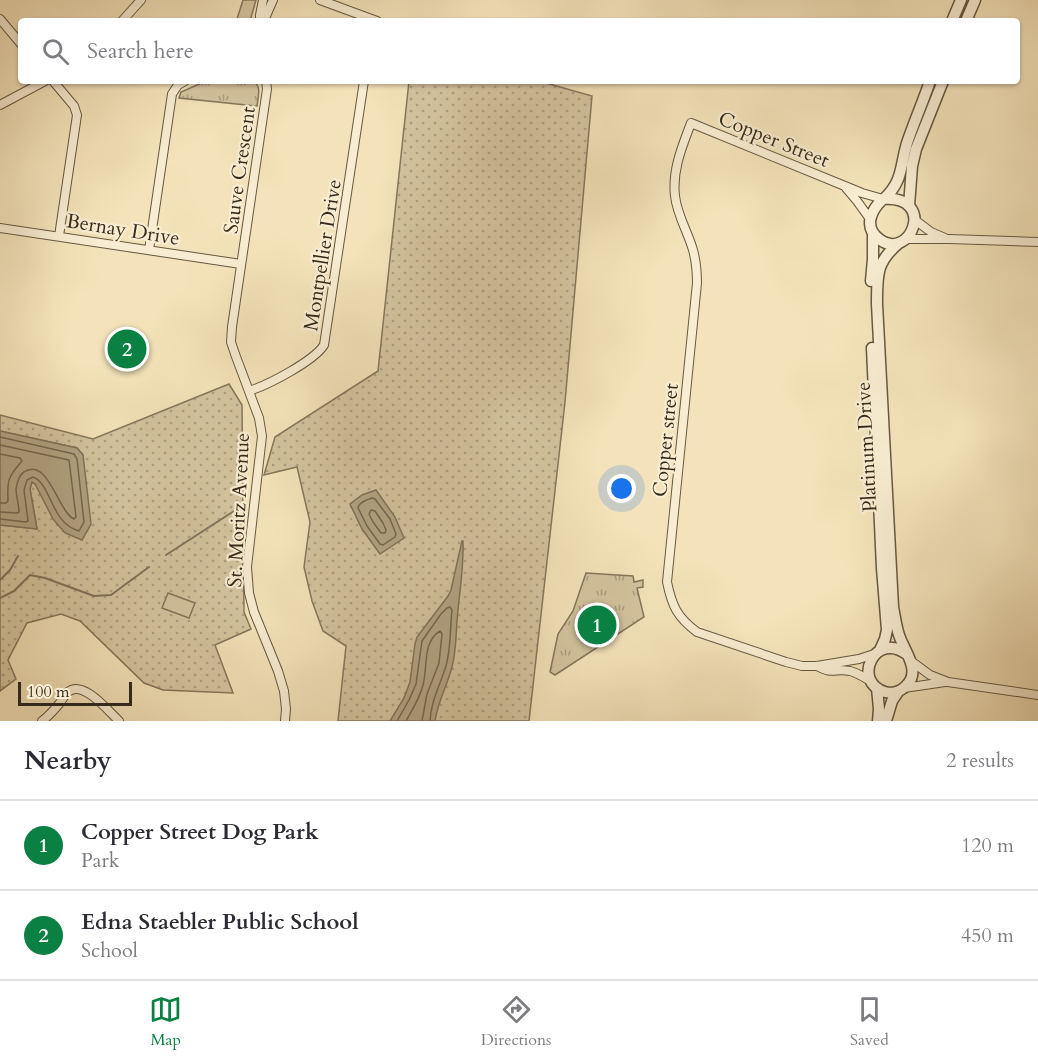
<!DOCTYPE html>
<style>
body{margin:0;font-family:Cardo,serif;background:#f2f2f3;color:#2b2b33}
.scale{position:absolute;left:18px;bottom:15px;width:114px;box-sizing:border-box;padding-left:6px;border:3px solid #362a1a;border-top:0;font-size:16px;line-height:21px;white-space:nowrap;color:#362a1a;-webkit-text-stroke:4px #f8edd2;paint-order:stroke}
.you{position:absolute;left:622px;top:489px;width:21px;height:21px;margin:-15px;border:4px solid #fff;border-radius:50%;background:#1a73e8;box-shadow:0 0 0 9px #1a73e833}
.badge{display:grid;place-items:center;width:39px;height:39px;border-radius:50%;background:#0b8043;color:#fff;font-size:20px;font-weight:700}
.pin{position:absolute;translate:-50% -50%;border:3px solid #fff;box-shadow:0 2px 6px #0006}
.list{margin:0;padding:0;list-style:none}
h2{display:flex;justify-content:space-between;align-items:center;height:78px;margin:0;padding:0 24px;font-size:26px}
h2 small{font-size:20px;font-weight:400;color:#7c7c81}
.list li{display:grid;grid-template-columns:39px 1fr auto;gap:18px;align-items:center;box-sizing:border-box;height:90px;padding:0 24px;border-top:2px solid #e1e1e2}
.list b{display:block;font-size:22px;white-space:nowrap}
.list p{margin:0;font-size:20px;white-space:nowrap;color:#7c7c81}
.list em{font-size:20px;font-style:normal;color:#7c7c81}
.icon{flex:none;width:33px;height:33px;fill:none;stroke:currentColor;stroke-width:2;stroke-linecap:round;stroke-linejoin:round}
.map{position:relative;flex:none;width:1038px;height:721px;overflow:hidden}
.search{position:absolute;background:#fff;box-shadow:0 2px 4px #0004;left:18px;right:18px;top:18px;height:66px;display:flex;align-items:center;gap:15px;box-sizing:border-box;padding:0 21px;border-radius:6px;color:#7c7c81;font-size:22px}
.sheet{height:258px;background:#fff}
nav{display:flex;justify-content:space-around;align-items:center;box-sizing:border-box;height:84px;border-top:2px solid #e1e1e2;background:#fff;font-size:16px;color:#7c7c81}
nav a{display:grid;justify-items:center;gap:3px}
nav .on{color:#0b8043}
.map>svg:first-child{display:block}
.grass{fill:url(#grass-dots);stroke:#85775c;stroke-width:1.5}
.park{fill:url(#park-tufts);stroke:#85775c;stroke-width:1.5}
.pitch{fill:#d4c49f;stroke:#85775c;stroke-width:1.5}
.water{fill:#b3a484;stroke:#81735a;stroke-width:1.5}
.lines{fill:none;stroke-linecap:round;stroke-linejoin:round}
.shore{stroke:#74674f;stroke-width:1.5}
.stream{stroke:#81735a;stroke-width:2}
.minor-casing{stroke:#665842;stroke-width:10}
.tertiary-casing{stroke:#665842;stroke-width:13}
.minor{stroke:#f8edd2;stroke-width:8}
.tertiary{stroke:#f8edd2;stroke-width:10}
.labels{text-anchor:middle;stroke-width:4.5;stroke-linejoin:round;paint-order:stroke}
.street-label{font-size:20px;fill:#362a1a;stroke:#f8edd2}
</style>
<div class="map">
<svg width="1038" height="721" viewBox="0 0 1038 721">
<defs>
<pattern id="grass-dots" width="8" height="8" patternUnits="userSpaceOnUse" patternTransform="scale(1.5)"><rect width="8" height="8" fill="#d4c49f"/><path d="M2 2h.1M6 6h.1" fill="none" stroke="#ad9f81" stroke-width="1.8" stroke-linecap="round"/></pattern>
<pattern id="park-tufts" width="24" height="20" patternUnits="userSpaceOnUse" patternTransform="scale(1.5)"><rect width="24" height="20" fill="#d4c49f"/><path d="M3 7l-1-3M5 7V3M7 7l1-3M15 17l-1-3M17 17v-4M19 17l1-3" fill="none" stroke="#ad9f81"/></pattern>
</defs>
<rect width="100%" height="100%" fill="#f4e3ba"/>
<filter id="stains"><feTurbulence type="fractalNoise" baseFrequency=".00333" numOctaves="4"/><feColorMatrix values="0 0 0 0 .2 0 0 0 0 .09 0 0 0 0 .02 0 0 0 .5 -.17"/></filter>
<radialGradient id="worn" r=".72"><stop offset=".6" stop-color="#630" stop-opacity="0"/><stop offset="1" stop-color="#630" stop-opacity=".3"/></radialGradient>
<path class="grass" d="M409 81H539L592 96 565 402 529 721H338L346 646 323 631 312 601 304 567 310 522 297 467 264 475 275 437 378 371Z
M229 384 242 405 244 612 251 629 215 645 233 693 163 690 144 683 80 621 61 614 27 623 8 660 16 679 0 691V525L37 529 30 489 32 482 35 484 83 455 77 448 0 431V415L93 439Z"/>
<path class="park" d="M243 0H256L250 21H243L237 19Z
M206 81H253C262 86 258 97 257 106L179 98 181 92Z
M586 573 633 576 634 582 643 580V587L637 588 644 617 555 675 550 672 558 634 573 611Z"/>
<path class="pitch" d="M168 593 195 603 189 618 162 608Z"/>
<path class="water" d="M0 431 77 448 83 455 91 524 82 540 65 533 53 519 35 484 32 482 30 489 37 529 0 525Z
M376 490 395 517 404 538 380 554 362 529 350 504 362 495Z
M462 541H463C464 569 459 594 457 621 456 636 456 652 452 667 447 686 438 701 435 721H390L404 698 410 682 415 644 417 637 448 596 451 590Z"/>
<g class="lines">
<path class="shore" d="M0 437 74 454 77 459 84 522 79 531C50 523 52 484 33 477L27 480 24 490 28 521 26 522 0 519
M0 445 69 460 76 517 74 519C58 512 48 456 24 472 19 475 17 483 16 489 16 496 19 504 19 512L17 513 0 512
M0 454 20 458 22 461C8 477 7 480 8 501L6 503H0
M372 498 375 499 390 519 396 534 395 537 383 545 380 544 367 526 358 508C359 502 367 500 372 498Z
M371 510 375 511 383 523 386 530 385 533H381L373 522 369 514Z
M397 721 409 700 416 684 422 641 441 614 447 608 450 607 452 610C450 629 451 648 446 666 440 685 431 701 430 721
M406 721C412 710 420 698 423 685 428 667 422 642 440 631L442 634 439 663 427 694 422 721"/>
<path class="stream" d="M166 555 234 511
M0 580 10 570 18 556
M0 598 14 591 30 575 45 578 94 596 111 595 149 567"/>
<g class="minor-casing">
<path id="minor" d="M320 0 377 21
M0 19 21 44
M122 21 141 0
M260 21 266 16 273 0
M260 21V15L263 0
M53 81 74 106 77 115 59 236
M266 81 267 89 232 327 231 342 235 354 259 418 262 436 247 567 249 593 254 612 278 671 284 691 286 709 285 721
M0 105 45 81
M846 188 857 201 870 219
M915 220 931 232 945 238
M0 228 241 264
M906 239H949L1038 242
M149 250 172 94 178 85 185 81
M249 391C268 385 314 361 324 345L364 81
M874 654 859 659 817 666H802L786 662 697 632C677 617 672 606 667 582L697 283C697 272 696 261 693 250 688 232 677 215 675 196 672 170 682 147 691 123L862 193 883 199
M911 661 930 675 948 682 1038 695
M817 666C833 675 834 668 850 671 858 673 865 678 872 682
M904 688 945 682
M42 721C49 716 54 710 59 704 62 700 65 695 68 692 83 679 109 712 119 721"/>
</g>
<g class="tertiary-casing">
<path id="tertiary" d="M952 21 961 0
M966 21 975 0
M883 199C938 195 910 263 879 239 863 227 871 210 883 199Z
M884 199C903 181 900 167 907 143 914 122 923 102 930 81
M909 206 912 166 916 149 943 81
M899 243C876 262 877 275 877 304L893 607C895 617 896 626 899 635 904 651 922 671 906 686 901 691 893 694 885 692 851 682 875 629 908 655
M871 281 873 259V233
M872 348 882 568 887 630 885 639 880 650
M877 688 879 709 878 721
M886 721 892 701 898 692"/>
</g>
<use href="#minor" class="minor"/>
<use href="#tertiary" class="tertiary"/>
</g>
<g class="labels">
<g class="street-label">
<text transform="translate(774 139) rotate(22)" y="7">Copper Street</text>
<text transform="translate(239 170) rotate(-82)" y="7">Sauve Crescent</text>
<text transform="translate(123 229) rotate(9)" y="7">Bernay Drive</text>
<text transform="translate(322 255) rotate(-81)" y="7">Montpellier Drive</text>
<text transform="translate(665 440) rotate(-84)" y="7">Copper street</text>
<text transform="translate(866 447) rotate(-93)" y="7">Platinum Drive</text>
<text transform="translate(238 510) rotate(-87)" y="7">St. Moritz Avenue</text>
</g>
</g>
<rect width="100%" height="100%" filter="url(#stains)"/>
<rect width="100%" height="100%" fill="url(#worn)"/>
</svg>
<div class="scale">100 m</div>
<div class="you"></div>
<div class="pin badge" style="left:597px;top:625px">1</div>
<div class="pin badge" style="left:127px;top:349px">2</div>
<div class="search"><svg class="icon" aria-label="search" viewBox="0 0 24 24"><circle cx="10" cy="10" r="6"/><path d="M15 15l6 6"/></svg>Search here</div>
</div>
<section class="sheet">
<h2>Nearby<small>2 results</small></h2>
<ul class="list">
<li><span class="badge">1</span><div><b>Copper Street Dog Park</b><p>Park</p></div><em>120 m</em></li>
<li><span class="badge">2</span><div><b>Edna Staebler Public School</b><p>School</p></div><em>450 m</em></li>
</ul>
</section>
<nav>
<a class="on"><svg class="icon" aria-label="map" viewBox="0 0 24 24"><path d="M3 6l6-2 6 2 6-2v14l-6 2-6-2-6 2zM9 4v14M15 6v14"/></svg>Map</a>
<a><svg class="icon" aria-label="directions" viewBox="0 0 24 24"><path d="M12 3l9 9-9 9-9-9zM9 14v-3h6M13 9l2 2-2 2"/></svg>Directions</a>
<a><svg class="icon" aria-label="saved" viewBox="0 0 24 24"><path d="M7 4h10v16l-5-4-5 4z"/></svg>Saved</a>
</nav>
